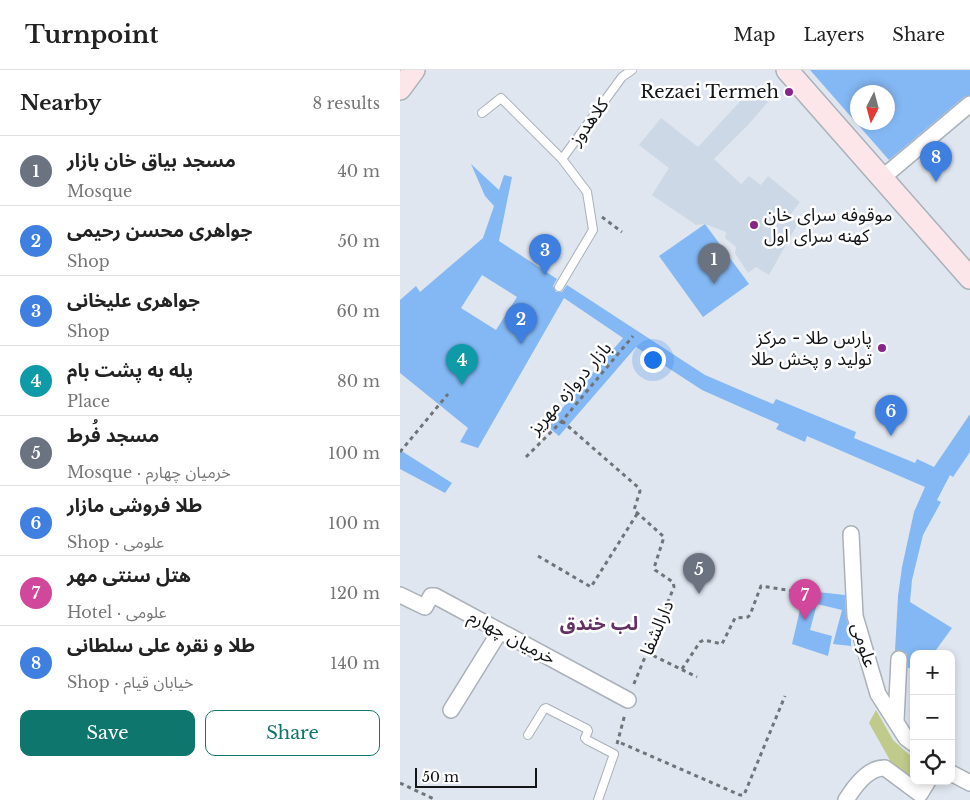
<!DOCTYPE html>
<meta charset="utf-8">
<style>
body{margin:0;font-family:"Libre Baskerville","Noto Sans Arabic",serif;background:#f6f6f6;color:#222}
.controls{position:absolute;right:15px;bottom:15px;display:grid;overflow:hidden;border-radius:10px;box-shadow:0 2px 8px #0003}
.controls button{width:45px;height:45px;display:grid;place-items:center;padding:0;border:0;border-bottom:1px solid #e0e0e0;background:#fff;color:#222;font:25px sans-serif}
.compass{position:absolute;left:450px;top:15px;width:45px;height:45px;border-radius:50%;background:#fff;box-shadow:0 2px 8px #0003;rotate:186deg}
.scale{position:absolute;left:15px;bottom:12px;width:122px;box-sizing:border-box;padding-left:5px;border:2px solid #131518;border-top:0;font-size:14px;line-height:18px;white-space:nowrap;color:#131518;-webkit-text-stroke:4px #fff;paint-order:stroke}
.you{position:absolute;left:252px;top:289px;width:18px;height:18px;margin:-12px;border:4px solid #fff;border-radius:50%;background:#1a73e8;box-shadow:0 0 0 8px #1a73e833}
.badge{display:grid;place-items:center;width:32px;height:32px;border-radius:50%;background:#0f766e;color:#fff;font-size:16px;font-weight:700}
.pin{position:absolute;translate:-50% -41px;filter:drop-shadow(0 1px 2px #0008)}
.pin::after{content:'';position:absolute;top:26px;width:18px;height:15px;background:inherit;clip-path:polygon(0 0,100% 0,50% 100%)}
.list{margin:0;padding:0;list-style:none}
h2{display:flex;justify-content:space-between;align-items:center;height:65px;margin:0;padding:0 20px;font-size:21px}
h2 small{font-size:16px;font-weight:400;color:#767676}
.list li{display:grid;grid-template-columns:32px 1fr auto;gap:15px;align-items:center;box-sizing:border-box;height:70px;padding:0 20px;border-top:1px solid #e0e0e0}
.list b{display:block;font-size:19px;white-space:nowrap}
.list p{margin:0;font-size:16px;white-space:nowrap;color:#767676}
.list em{font-size:16px;font-style:normal;color:#767676}
.actions{display:flex;gap:10px;padding:15px 20px}
.actions a{flex:1;padding:11px 0;border:1px solid #0f766e;border-radius:10px;text-align:center;font-size:18px;color:#0f766e}
.actions .main{background:#0f766e;color:#fff}
.icon{flex:none;width:28px;height:28px;fill:none;stroke:currentColor;stroke-width:2;stroke-linecap:round;stroke-linejoin:round}
.map{position:relative;flex:none;width:570px;height:730px;overflow:hidden}
header{display:flex;align-items:center;gap:30px;box-sizing:border-box;height:70px;padding:0 25px;background:#fff;border-bottom:1px solid #e0e0e0}
header strong{font-size:24px}
nav{display:flex;gap:28px;margin-inline-start:auto;font-size:18px}
main{display:flex}
aside{flex:1;background:#fff}
.map>svg:first-child{display:block}
.built{fill:#ccd8e5}
.green{fill:#c0ca8a}
.building{fill:#84b8f4;fill-rule:evenodd}
.lines{fill:none;stroke-linecap:round;stroke-linejoin:round}
.service-casing{stroke:#aab1b9;stroke-width:10}
.minor-casing{stroke:#aab1b9;stroke-width:18}
.secondary-casing{stroke:#aab1b9;stroke-width:24}
.path{stroke:#6f7479;stroke-width:3;stroke-dasharray:4 4;stroke-linecap:butt}
.service{stroke:#fff;stroke-width:8}
.minor{stroke:#fff;stroke-width:15}
.secondary{stroke:#fce6e9;stroke-width:21}
.poi-dot{fill:#892289;stroke:#fff;stroke-width:2}
.labels{text-anchor:middle;stroke-width:5;stroke-linejoin:round;paint-order:stroke}
.poi-label{font-size:18px;fill:#131518;stroke:#fff;text-anchor:end}
.street-label{font-size:18px;fill:#131518;stroke:#fff}
.neighbourhood-label{font-size:19px;font-weight:bold;fill:#623061;stroke:#fff}
</style>
<header>
<strong>Turnpoint</strong>
<nav><a>Map</a><a>Layers</a><a>Share</a></nav>
</header>
<main>
<aside>
<h2>Nearby<small>8 results</small></h2>
<ul class="list">
<li><span class="badge" style="background:#6b7280">1</span><div><b>مسجد بیاق خان بازار</b><p>Mosque</p></div><em>40 m</em></li>
<li><span class="badge" style="background:#3f7fe0">2</span><div><b>جواهری محسن رحیمی</b><p>Shop</p></div><em>50 m</em></li>
<li><span class="badge" style="background:#3f7fe0">3</span><div><b>جواهری علیخانی</b><p>Shop</p></div><em>60 m</em></li>
<li><span class="badge" style="background:#0f9aa8">4</span><div><b>پله به پشت بام</b><p>Place</p></div><em>80 m</em></li>
<li><span class="badge" style="background:#6b7280">5</span><div><b>مسجد فُرط</b><p>Mosque · خرمیان چهارم</p></div><em>100 m</em></li>
<li><span class="badge" style="background:#3f7fe0">6</span><div><b>طلا فروشی مازار</b><p>Shop · علومی</p></div><em>100 m</em></li>
<li><span class="badge" style="background:#d1479c">7</span><div><b>هتل سنتی مهر</b><p>Hotel · علومی</p></div><em>120 m</em></li>
<li><span class="badge" style="background:#3f7fe0">8</span><div><b>طلا و نقره علی سلطانی</b><p>Shop · خیابان قیام</p></div><em>140 m</em></li>
</ul>
<div class="actions"><a class="main">Save</a><a>Share</a></div>
</aside>
<div class="map">
<svg width="570" height="730" viewBox="0 0 570 730">
<rect width="100%" height="100%" fill="#dfe6ef"/>
<path class="built" d="M356 16 368 32 348 55 314 89 341 114 349 106 361 115 368 106 400 132 390 145 398 153 369 205 356 197 348 203 335 183 336 177 325 168 326 162 305 154 296 155 252 125 269 98 239 75 261 48 298 77 346 25Z"/>
<path class="green" d="M476 640 493 670 514 689 512 710 491 692 469 653Z"/>
<path class="building" d="M410 0H570V25L564 27 489 90ZM458 22H488V52H458Z
M71 94 99 120 104 105 112 107 99 171 157 209 153 216 156 222H162L167 215 305 305 373 334 376 329 456 362 454 368 515 393 517 389 534 397 570 344V382L553 407 550 405 537 430 541 432 523 465 512 510 510 532 552 558 533 584H514V598H508L507 584 500 580 495 581 498 526 502 497 514 442 525 417 407 366 405 372 376 359 379 354 302 320 236 277 159 366 147 356 223 268 164 228 78 378 60 372 68 358 0 303V230L16 216 20 222 83 168 94 136 85 126ZM82 205 117 227 96 260 61 238Z
M305 154 349 214 303 247 259 186Z
M0 380 52 413 45 423 0 399Z
M418 522 445 525 446 547 451 565V576L433 574 442 540 417 534 410 560 432 566 428 586 392 574 404 523 417 527Z"/>
<g class="lines">
<g class="service-casing">
<path id="service" d="M82 43 101 28 162 89 187 122 193 160 159 217
M162 89 222 7 232 0
M128 665 144 639 146 638 187 659 188 661 185 668 187 670 214 684 198 730"/>
</g>
<g class="minor-casing">
<path id="minor" d="M482 108 570 34
M451 464 455 546 478 624 506 668 514 674
M0 525 25 537 31 526H35L228 630
M51 640 100 561
M496 651 499 589
M551 703 570 713
M446 730C454 717 468 697 485 698L520 724 528 711"/>
</g>
<g class="secondary-casing">
<path id="secondary" d="M387 0 570 208
M0 19 14 0"/>
</g>
<path class="path" d="M202 147 222 162
M162 351 239 418 240 421 234 440 264 467 254 498 255 500 273 512 274 517 233 616
M0 382 48 324
M126 387 162 351 233 266
M138 486 191 517 237 444
M246 582 297 607
M282 599 300 572 304 570 322 574 335 548 348 547 350 545 361 516 393 521
M221 673 340 725H344L385 626
M217 674 225 644
M0 713 36 730"/>
<use href="#service" class="service"/>
<use href="#minor" class="minor"/>
<use href="#secondary" class="secondary"/>
</g>
<g class="poi-dot">
<circle cx="389" cy="22" r="5"/>
<circle cx="354" cy="155" r="5"/>
<circle cx="482" cy="278" r="5"/>
</g>
<g class="labels">
<g class="poi-label">
<text x="379" y="28">Rezaei Termeh</text>
<text x="364" y="151" text-anchor="start">موقوفه سرای خان<tspan x="364" dy="21">کهنه سرای اول</tspan></text>
<text x="472" y="274">پارس طلا - مرکز<tspan x="472" dy="21">تولید و پخش طلا</tspan></text>
</g>
<g class="street-label">
<text transform="translate(189 52) rotate(-54)" y="6">کلاهدوز</text>
<text transform="translate(170 318) rotate(-49)" y="6">بازار دروازه مهریز</text>
<text transform="translate(257 558) rotate(-67)" y="6">دارالشفا</text>
<text transform="translate(112 567) rotate(28)" y="6">خرمیان چهارم</text>
<text transform="translate(464 575) rotate(73)" y="6">علومی</text>
</g>
<g class="neighbourhood-label">
<text x="199" y="560">لب خندق</text>
</g>
</g>
</svg>
<div class="controls">
<button>+</button>
<button>−</button>
<button><svg class="icon" aria-label="locate" viewBox="0 0 24 24"><circle cx="12" cy="12" r="6"/><path d="M12 2v4M12 18v4M2 12h4M18 12h4"/></svg></button>
</div>
<svg class="compass" viewBox="-18 -18 36 36"><path d="M0-13l5 13h-10z" fill="#e53935"/><path d="M0 13l5-13h-10z" fill="#767676"/></svg>
<div class="scale">50 m</div>
<div class="you"></div>
<div class="pin badge" style="left:314px;top:214px;background:#6b7280">1</div>
<div class="pin badge" style="left:121px;top:274px;background:#3f7fe0">2</div>
<div class="pin badge" style="left:145px;top:205px;background:#3f7fe0">3</div>
<div class="pin badge" style="left:62px;top:315px;background:#0f9aa8">4</div>
<div class="pin badge" style="left:299px;top:524px;background:#6b7280">5</div>
<div class="pin badge" style="left:491px;top:366px;background:#3f7fe0">6</div>
<div class="pin badge" style="left:405px;top:550px;background:#d1479c">7</div>
<div class="pin badge" style="left:536px;top:112px;background:#3f7fe0">8</div>
</div>
</main>
